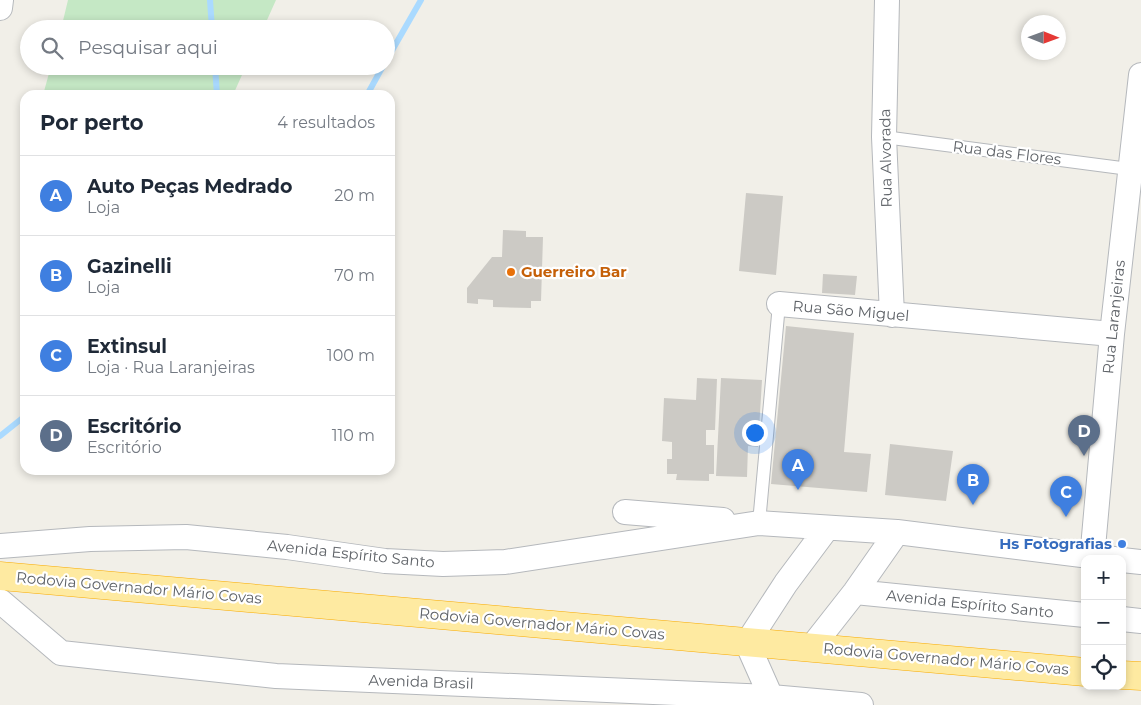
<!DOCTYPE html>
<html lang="pt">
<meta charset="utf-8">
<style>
body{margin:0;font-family:Montserrat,sans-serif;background:#f2f2f3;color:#1f2937}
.controls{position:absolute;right:15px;bottom:15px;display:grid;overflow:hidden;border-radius:10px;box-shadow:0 2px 8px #0003}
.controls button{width:45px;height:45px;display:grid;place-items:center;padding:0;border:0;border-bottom:1px solid #e0e1e3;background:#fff;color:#1f2937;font:25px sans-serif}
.compass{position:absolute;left:1021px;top:15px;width:45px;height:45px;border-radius:50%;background:#fff;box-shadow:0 2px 8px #0003;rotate:91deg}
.you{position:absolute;left:754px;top:432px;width:18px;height:18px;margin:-12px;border:4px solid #fff;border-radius:50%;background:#1a73e8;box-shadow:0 0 0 8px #1a73e833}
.badge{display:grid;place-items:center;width:32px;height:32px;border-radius:50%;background:#ea4335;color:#fff;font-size:16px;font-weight:700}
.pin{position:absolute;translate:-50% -41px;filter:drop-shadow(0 1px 2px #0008)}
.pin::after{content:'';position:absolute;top:26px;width:18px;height:15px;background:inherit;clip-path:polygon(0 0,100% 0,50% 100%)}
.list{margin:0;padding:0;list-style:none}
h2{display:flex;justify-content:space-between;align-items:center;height:65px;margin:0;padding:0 20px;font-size:21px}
h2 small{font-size:16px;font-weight:400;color:#747a83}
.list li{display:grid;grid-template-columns:32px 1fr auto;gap:15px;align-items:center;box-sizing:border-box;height:80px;padding:0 20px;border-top:1px solid #e0e1e3}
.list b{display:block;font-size:19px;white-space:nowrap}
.list p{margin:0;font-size:16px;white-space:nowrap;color:#747a83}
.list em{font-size:16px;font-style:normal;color:#747a83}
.icon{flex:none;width:28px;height:28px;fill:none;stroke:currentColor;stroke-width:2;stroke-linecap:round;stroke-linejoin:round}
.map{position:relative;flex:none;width:1141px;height:705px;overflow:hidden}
.search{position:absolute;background:#fff;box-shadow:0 2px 8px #0003;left:20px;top:20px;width:375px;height:55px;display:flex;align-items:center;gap:12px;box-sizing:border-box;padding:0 18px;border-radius:28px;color:#747a83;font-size:19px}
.panel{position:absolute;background:#fff;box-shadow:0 2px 8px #0003;left:20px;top:90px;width:375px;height:385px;border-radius:15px}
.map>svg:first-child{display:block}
.green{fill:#c5e8c5}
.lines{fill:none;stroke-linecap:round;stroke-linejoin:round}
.stream{stroke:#aadaff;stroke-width:6}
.building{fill:#cccac5}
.service-casing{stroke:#b5b8bc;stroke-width:14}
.minor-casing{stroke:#b5b8bc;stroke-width:26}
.trunk-casing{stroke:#f9ab00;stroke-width:29}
.service{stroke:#fff;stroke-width:12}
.minor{stroke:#fff;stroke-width:24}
.trunk{stroke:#feeaa1;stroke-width:28}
.food-dot{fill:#e8710a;stroke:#fff;stroke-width:2}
.shop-dot{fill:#3f7fe0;stroke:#fff;stroke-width:2}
.labels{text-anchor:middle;stroke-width:4.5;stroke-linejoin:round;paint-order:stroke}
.street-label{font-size:15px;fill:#5f6368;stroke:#fff}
.food-label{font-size:15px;font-weight:bold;fill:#c56008;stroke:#fff;text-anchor:start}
.shop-label{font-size:15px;font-weight:bold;fill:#366cbe;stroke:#fff;text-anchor:end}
</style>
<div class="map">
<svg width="1141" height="705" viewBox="0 0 1141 705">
<rect width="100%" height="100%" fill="#f1efe8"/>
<path class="green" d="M68 0H276L263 29H61Z
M51 66H246L233 95H43Z"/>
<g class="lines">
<path class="stream" d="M210 0 212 29
M386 61 421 0
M215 66 217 95
M367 95 383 66
M0 436 25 416"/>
</g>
<path class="building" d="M746 193 783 196 776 275 739 271Z
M503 230 526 231V237H543L541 301H531V308L493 307V300L478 299V304L467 303V288L492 257H502Z
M823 274 857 276 855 295 822 293Z
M786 326 854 333 844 452 871 454 867 492 771 484Z
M697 378 717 379 715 430H706V445H714V474H709V481L676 480 677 474H667V459H672V442L662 441 664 398 696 400Z
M721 378 762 380 758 447 748 446 747 477 716 476Z
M890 444 953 451 946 501 885 495Z"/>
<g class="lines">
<g class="service-casing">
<path id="service" d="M884 137 1129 169
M759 523 779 304"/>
</g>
<g class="minor-casing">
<path id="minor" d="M887 0 884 137 892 315
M0 8 1 0
M779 304 1112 334
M625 512 723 520
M0 546 90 539 186 537 287 547 385 561 443 564 505 562 759 523 897 532 1114 559
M1092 559 1112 334 1141 75
M1122 560 1141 562
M855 592 1085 615
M0 601 61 653 276 676 771 697 861 705
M1122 619 1141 621
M811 648 855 592 897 532
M771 697 747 643 786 583 827 528"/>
</g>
<g class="trunk-casing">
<path id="trunk" d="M0 576 1085 672
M1122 675 1141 676"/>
</g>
<use href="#service" class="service"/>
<use href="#minor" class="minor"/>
<use href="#trunk" class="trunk"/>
</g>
<circle class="food-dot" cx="511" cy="272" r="5"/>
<circle class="shop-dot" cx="1122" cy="544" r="5"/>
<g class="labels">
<g class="street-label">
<text transform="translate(1007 153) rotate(7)" y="5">Rua das Flores</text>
<text transform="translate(886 158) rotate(-91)" y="5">Rua Alvorada</text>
<text transform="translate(851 311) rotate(5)" y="5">Rua São Miguel</text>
<text transform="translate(1114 317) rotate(-84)" y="5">Rua Laranjeiras</text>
<text transform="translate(351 554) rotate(6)" y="5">Avenida Espírito Santo</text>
<text transform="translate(139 588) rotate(5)" y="5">Rodovia Governador Mário Covas</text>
<text transform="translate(970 604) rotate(6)" y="5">Avenida Espírito Santo</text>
<text transform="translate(542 624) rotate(5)" y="5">Rodovia Governador Mário Covas</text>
<text transform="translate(946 659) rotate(5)" y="5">Rodovia Governador Mário Covas</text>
<text transform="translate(421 682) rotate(2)" y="5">Avenida Brasil</text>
</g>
<g class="food-label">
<text x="521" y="277">Guerreiro Bar</text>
</g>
<g class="shop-label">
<text x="1112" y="549">Hs Fotografias</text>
</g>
</g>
</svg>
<div class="controls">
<button>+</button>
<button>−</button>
<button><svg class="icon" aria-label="locate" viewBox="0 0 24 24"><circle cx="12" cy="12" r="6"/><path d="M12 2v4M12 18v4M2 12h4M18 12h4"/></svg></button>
</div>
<svg class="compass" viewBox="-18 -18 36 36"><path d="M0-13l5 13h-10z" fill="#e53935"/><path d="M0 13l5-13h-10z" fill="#747a83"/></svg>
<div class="you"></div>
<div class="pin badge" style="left:798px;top:490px;background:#3f7fe0">A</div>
<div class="pin badge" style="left:973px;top:505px;background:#3f7fe0">B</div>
<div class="pin badge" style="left:1066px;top:517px;background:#3f7fe0">C</div>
<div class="pin badge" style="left:1084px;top:456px;background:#5c6f8a">D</div>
<div class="search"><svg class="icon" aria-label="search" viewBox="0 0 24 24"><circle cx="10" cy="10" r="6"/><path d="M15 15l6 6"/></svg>Pesquisar aqui</div>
<section class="panel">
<h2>Por perto<small>4 resultados</small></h2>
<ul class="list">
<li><span class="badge" style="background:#3f7fe0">A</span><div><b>Auto Peças Medrado</b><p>Loja</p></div><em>20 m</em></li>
<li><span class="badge" style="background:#3f7fe0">B</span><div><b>Gazinelli</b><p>Loja</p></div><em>70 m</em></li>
<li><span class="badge" style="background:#3f7fe0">C</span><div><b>Extinsul</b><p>Loja · Rua Laranjeiras</p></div><em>100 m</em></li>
<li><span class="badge" style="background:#5c6f8a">D</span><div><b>Escritório</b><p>Escritório</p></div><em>110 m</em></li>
</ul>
</section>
</div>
